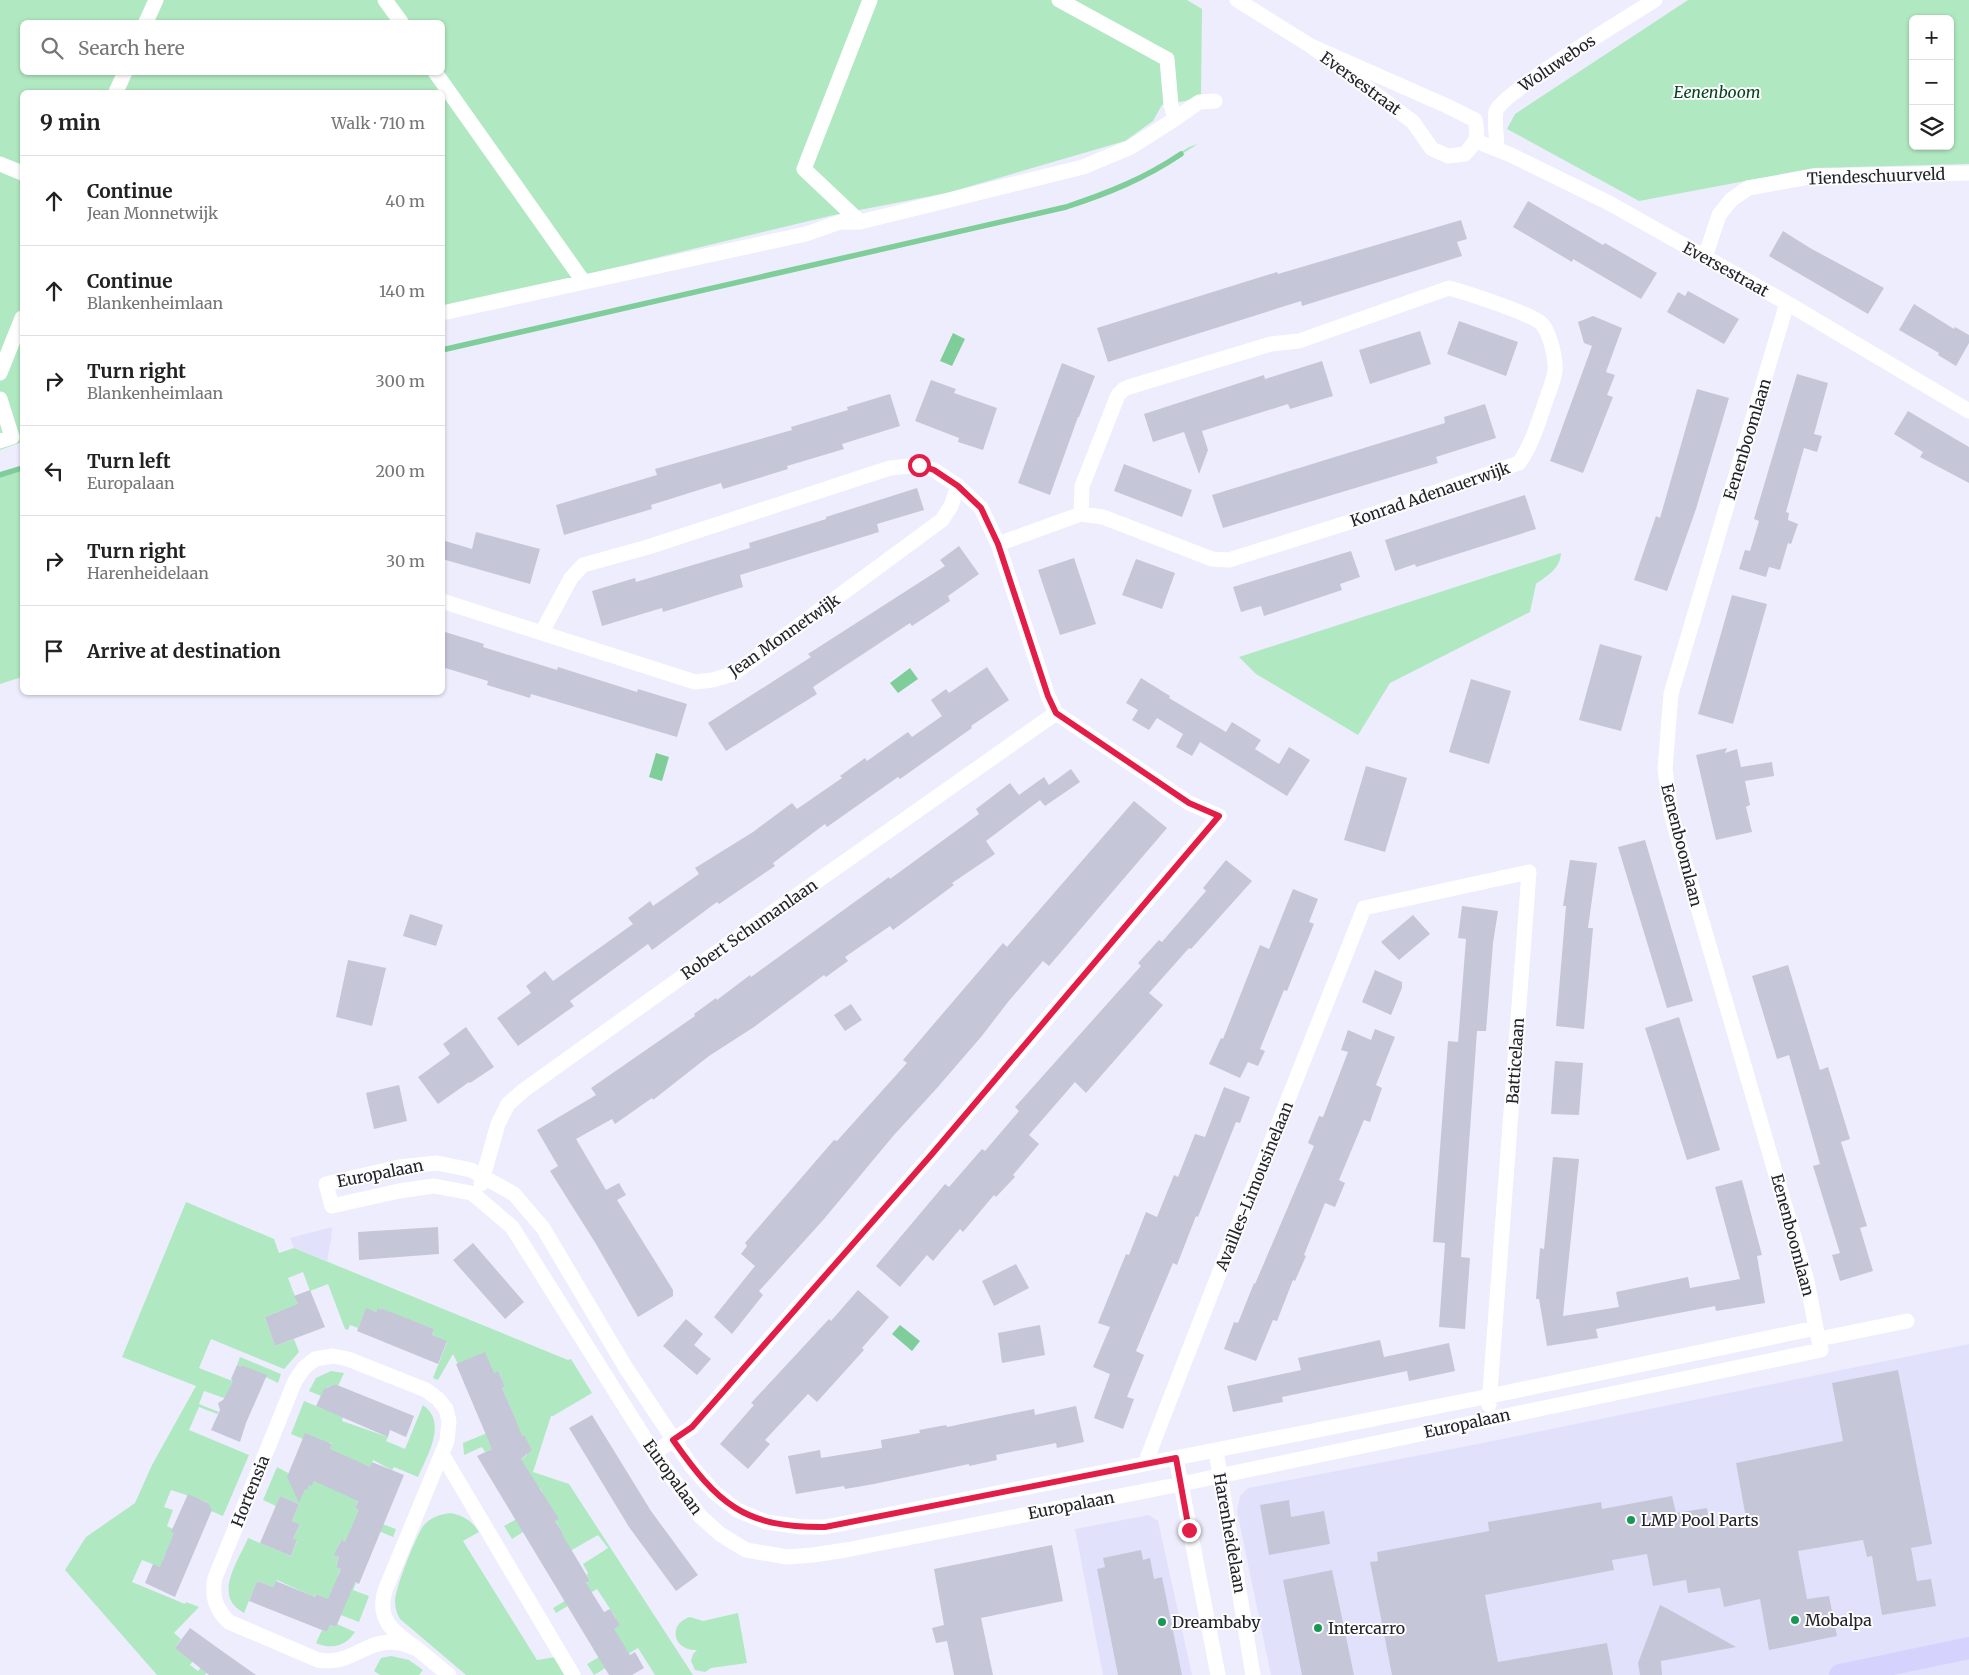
<!DOCTYPE html>
<meta charset="utf-8">
<style>
body{margin:0;font-family:Merriweather,serif;background:#f6f6f6;color:#222}
.controls{position:absolute;right:15px;top:15px;display:grid;overflow:hidden;border-radius:8px;box-shadow:0 1px 4px #0004}
.controls button{width:45px;height:45px;display:grid;place-items:center;padding:0;border:0;border-bottom:1px solid #e0e0e0;background:#fff;color:#222;font:25px sans-serif}
.stop{position:absolute;width:15px;height:15px;margin:-11px;border:4px solid #e11d48;border-radius:50%;background:#fff}
.stop.end{background:#e11d48;border-color:#fff;box-shadow:0 1px 5px #0008}
.list{margin:0;padding:0;list-style:none}
h2{display:flex;justify-content:space-between;align-items:center;height:65px;margin:0;padding:0 20px;font-size:21px}
h2 small{font-size:16px;font-weight:400;color:#767676}
.list li{display:grid;grid-template-columns:32px 1fr auto;gap:15px;align-items:center;box-sizing:border-box;height:90px;padding:0 20px;border-top:1px solid #e0e0e0}
.list b{display:block;font-size:19px;white-space:nowrap}
.list p{margin:0;font-size:16px;white-space:nowrap;color:#767676}
.list em{font-size:16px;font-style:normal;color:#767676}
.icon{flex:none;width:28px;height:28px;fill:none;stroke:currentColor;stroke-width:2;stroke-linecap:round;stroke-linejoin:round}
.map{position:relative;flex:none;width:1969px;height:1675px;overflow:hidden}
.search{position:absolute;background:#fff;box-shadow:0 1px 4px #0004;left:20px;top:20px;width:425px;height:55px;display:flex;align-items:center;gap:12px;box-sizing:border-box;padding:0 18px;border-radius:8px;color:#767676;font-size:19px}
.panel{position:absolute;background:#fff;box-shadow:0 1px 4px #0004;left:20px;top:90px;width:425px;height:605px;border-radius:8px}
.map>svg:first-child{display:block}
.built{fill:#e1e1fc}
.green{fill:#b0e9c1;fill-rule:evenodd}
.water{fill:#7fce99}
.lines{fill:none;stroke-linecap:round;stroke-linejoin:round}
.stream{stroke:#7fce99;stroke-width:5.5}
.building{fill:#c6c6d9}
.street{stroke:#fff;stroke-width:15}
.primary{stroke:#d5d3fe;stroke-width:22}
.route{stroke:#e11d48;stroke-width:6}
.poi-dot{fill:#199755;stroke:#fcfcfc;stroke-width:2}
.labels{text-anchor:middle;stroke-width:4;stroke-linejoin:round;paint-order:stroke}
.street-label{font-size:16px;fill:#222229;stroke:#fcfcfc}
.park-label{font-size:16px;font-style:italic;fill:#044423;stroke:#fcfcfc}
.poi-label{font-size:16px;fill:#222229;stroke:#fcfcfc;text-anchor:start}
</style>
<div class="map">
<svg width="1969" height="1675" viewBox="0 0 1969 1675">
<rect width="100%" height="100%" fill="#ededfd"/>
<path class="built" d="M332 1227 331 1240 327 1261 294 1248 290 1238Z
M1969 1344V1675H1271L1237 1511 1240 1496 1248 1488 1473 1445Z
M1149 1515 1158 1521 1192 1675H1103L1075 1529Z"/>
<path class="green" d="M0 0H1187L1202 9 1201 95 1185 101 1162 105 1153 121 1125 141 947 193 834 215 589 274 443 306 442 92H22V442L0 450ZM22 22H442V72H22Z
M1688 0H1969V164L1814 168 1639 201 1507 129 1515 114ZM1913 19H1950V146H1913Z
M1198 144 1139 181 1103 197 1067 209 443 352V349L1066 206 1102 194 1138 179 1189 147Z
M22 468V677L0 684V475Z
M1561 553C1560 569 1548 575 1536 584L1530 612 1390 683 1358 735 1256 674 1239 657Z
M186 1202 274 1239 279 1253 294 1248 568 1360 571 1359 592 1393 553 1416H551L533 1472 569 1484 693 1675H655L638 1648 594 1675 587 1664 599 1657 614 1629 616 1618 597 1589 556 1613 553 1608 573 1596 572 1592 590 1581 587 1575 588 1573 583 1564 608 1548 598 1535 565 1554 555 1538 563 1533 553 1517 542 1520 512 1539 504 1526 542 1505 539 1499 544 1496 540 1488 535 1490 520 1460 527 1455 524 1435 485 1452 482 1447 464 1455 463 1443 516 1421 502 1388 505 1387 498 1372 494 1373 458 1364 453 1354 438 1380 433 1378 447 1342 432 1335 434 1329 379 1308 376 1312 366 1309 358 1328 350 1325 348 1330 345 1329 328 1284 310 1291 303 1272 288 1278 301 1312 280 1311 265 1317 275 1346 294 1339 299 1352 284 1369 211 1339 199 1368 235 1382 224 1398 204 1391 199 1404 219 1412 217 1414 199 1407 189 1430 249 1455 223 1516 211 1511 207 1502 171 1490 164 1507 173 1510 167 1526 173 1529 172 1532 176 1534 163 1559 165 1569 142 1560 132 1582 185 1604 186 1602 199 1607 174 1633 181 1639 175 1648 193 1661 190 1665 198 1671 203 1665 209 1669 205 1675H157L65 1570 86 1537 135 1503 152 1465 196 1386 122 1357Z
M240 1357 281 1374 278 1383 241 1365V1367L237 1365Z
M331 1371 344 1373 338 1386C329 1384 324 1388 321 1396L309 1391 316 1378Z
M304 1401 343 1417 342 1421 388 1437 386 1441 405 1449 423 1405C448 1423 427 1455 418 1477L394 1467 392 1470 373 1460 355 1508 379 1518 377 1522 396 1529 393 1537 369 1527 345 1542 340 1541 335 1555 339 1557 336 1566 341 1569 338 1575 356 1583 353 1590 369 1596 359 1622 341 1615 322 1600 323 1597 316 1594 314 1597 277 1580 273 1587 257 1581 244 1613C211 1596 240 1559 248 1538L291 1556 297 1541 293 1539 300 1524 292 1521 299 1504 280 1496 276 1506 263 1500 277 1467 312 1486 328 1448 330 1449 332 1443 303 1439 291 1434Z
M451 1513C464 1516 472 1521 479 1532L463 1541 537 1660 556 1657 566 1675H466L400 1619C397 1614 395 1608 395 1601 395 1589 416 1535 424 1525 431 1517 440 1514 451 1513Z
M738 1613 747 1663 711 1668 705 1672 695 1670 691 1661 693 1654 697 1650C673 1651 667 1624 690 1617L703 1621Z
M337 1624 355 1632C346 1646 331 1650 316 1643L322 1630 327 1632 330 1625 336 1627Z
M391 1656 409 1660 423 1670 419 1675H380L374 1671 381 1658Z"/>
<path class="water" d="M953 333 965 339 952 366 940 361Z
M910 668 918 679 898 693 890 683Z
M656 753 669 757 662 781 649 777Z
M900 1325 920 1341 912 1351 892 1334Z"/>
<g class="lines">
<path class="stream" d="M442 350 1066 207C1108 193 1144 179 1181 154
M0 475 22 468"/>
</g>
<path class="building" d="M1528 201 1603 245 1605 243 1657 273 1641 299 1573 259 1572 262 1513 227Z
M1461 220 1467 239 1457 242 1462 256 1302 306 1301 301 1108 362 1097 328 1277 272 1278 274Z
M1783 231 1810 248 1884 288 1868 314 1769 256Z
M1688 291 1739 319 1724 344 1667 312 1678 292 1685 296Z
M1914 304 1954 329 1955 327 1969 335V343L1956 366 1938 355 1939 353 1899 330Z
M1593 316 1622 328 1606 372 1615 375 1607 395 1613 397 1583 473 1550 461 1592 346 1584 343 1578 322Z
M1459 321 1518 342 1506 376 1447 354Z
M1420 331 1431 364 1370 384 1359 350Z
M1322 361 1333 396 1290 409 1288 404 1202 431 1208 450 1199 474 1184 432 1153 442 1144 414 1264 375 1265 379Z
M1062 363 1095 376 1079 417H1078L1050 495 1018 483Z
M1797 374 1828 383 1814 434 1822 436 1817 452 1804 448 1786 512 1789 513 1788 520 1798 524 1791 544 1788 543 1780 570 1769 567 1766 577 1739 569 1745 550 1750 551 1759 521 1754 519Z
M931 380 956 389 954 393 997 408 983 450 958 442 959 438 915 421Z
M1697 389 1729 398 1696 509 1667 591 1634 580 1656 516 1660 518Z
M890 394 900 426 842 444 844 449 787 466 788 469 723 489 721 483 651 505 652 509 564 535 556 505 657 475 655 469 792 430 791 427 848 410 847 407Z
M1485 404 1496 438 1436 457 1438 463 1223 528 1212 495 1445 423 1444 417Z
M1908 411 1969 447V483L1920 457 1923 452 1894 434Z
M1124 464 1192 490 1182 517 1114 491Z
M917 488 924 510 877 524 879 532 740 575 743 587 663 612 662 608 602 626 592 591 635 578 636 582 750 548 749 543 826 519V517Z
M1525 495 1536 529 1416 567 1415 564 1395 571 1385 540Z
M476 532 540 549 530 584 442 559V540L472 549Z
M959 546 979 574 948 596 950 601 912 626 910 623 813 687 817 694 726 751 708 723 811 657 808 654 945 566 940 560Z
M1351 551 1360 577 1340 584 1342 590 1264 616 1261 606 1241 612 1233 587Z
M1074 558 1096 624 1060 635 1038 570Z
M1136 559 1175 573 1162 609 1122 595Z
M1732 595 1767 604 1733 724 1698 714Z
M442 631 484 644 483 647 557 670 558 667 637 692 638 689 687 704 677 737 531 694 530 698 487 685 488 681 442 667Z
M1600 644 1642 656 1621 731 1579 720Z
M987 667 1009 700 971 726 972 728 900 779 898 777 827 827 825 824 773 863 775 866 719 904 717 902 652 950 648 944 570 1001 574 1006 518 1046 497 1018 531 993 526 986 545 971 553 981 633 924 628 918 650 901 653 906 699 874 695 868 753 832 792 803 797 809 842 778 840 776 865 758 867 761 908 732 912 737 942 716 931 700 946 689 949 693Z
M1141 678 1170 696 1169 698 1226 732 1232 722 1261 740 1255 749 1279 764 1289 747 1310 760 1287 796 1200 742 1192 756 1176 747 1183 734 1157 718 1149 730 1132 720 1138 710 1126 703Z
M1471 679 1511 691 1489 764 1449 752Z
M1727 748 1725 753 1737 749 1741 767 1772 762 1774 776 1745 781 1750 805 1746 807 1752 832 1716 840 1696 755Z
M1366 766 1407 778 1385 852 1344 840Z
M1071 769 1080 782 1045 806 1040 800 986 841 995 854 952 883 954 885 893 930 890 926 845 957 848 961 826 977 824 975 754 1027 709 1056 653 1100 652 1098 615 1124 612 1119 576 1139 606 1190 619 1183 626 1195 617 1200 673 1290V1296L638 1317 596 1244 550 1171 558 1166 537 1130 596 1095 591 1088 695 1016 694 1014 716 998 717 1000 750 975 751 977 867 893 889 877 890 879 979 814 976 809 1010 783 1019 795 1044 777 1049 785Z
M1134 801 1167 828 1049 966 1043 961 1008 1002 981 1037 937 1088 894 1135 824 1219 759 1291 763 1295 732 1334 714 1317 755 1266 741 1254 747 1246 745 1243 834 1140 837 1141 907 1063 903 1060 1003 943 1007 947Z
M1645 840 1693 1001 1667 1008 1618 847Z
M1226 860 1252 881 1191 949 1189 948 1149 993 1163 1005 1086 1093 1075 1082 1029 1135 1039 1144 1013 1175 1015 1177 996 1197 994 1195 963 1232 960 1229 933 1261 927 1255 900 1287 876 1266 945 1184 949 1187 982 1149 985 1151 1019 1111 1015 1107 1141 966 1138 963 1159 940 1162 942 1206 891 1203 888Z
M1570 860 1597 863 1588 928H1593L1584 1029 1556 1026 1566 906H1563Z
M1293 889 1318 899 1309 922 1314 924 1287 991 1284 990 1260 1049 1265 1051 1258 1066 1248 1062 1240 1078 1209 1064 1221 1038 1223 1039 1260 945 1269 949Z
M1462 906 1498 911 1493 943 1486 1031H1477L1461 1257 1470 1258 1465 1329 1439 1327 1445 1243 1433 1242 1448 1041 1458 1042 1466 939 1458 938Z
M410 914 443 925 436 946 403 936Z
M1413 915 1430 934 1399 960 1381 942Z
M348 960 386 968 372 1026 336 1017Z
M1788 965 1820 1070 1828 1067 1850 1139 1841 1142 1867 1226 1860 1228 1873 1271 1840 1281 1832 1255 1840 1253 1813 1166 1820 1164 1789 1055 1777 1059 1752 976Z
M1375 970 1402 982V988L1391 1015 1362 1002Z
M851 1004 862 1020 845 1031 834 1015Z
M1679 1017 1720 1150 1687 1160 1645 1028Z
M466 1027 494 1067 470 1083 469 1082 438 1104 418 1077 450 1054 443 1044Z
M1375 1029 1395 1037 1376 1085 1382 1088 1370 1122 1364 1120 1339 1180 1345 1183 1335 1207 1325 1203 1304 1255 1306 1256 1295 1281 1293 1280 1277 1321 1273 1320 1256 1361 1224 1349 1234 1322 1238 1323 1254 1283 1255 1284 1314 1146 1308 1143 1319 1116 1323 1117 1348 1052 1341 1050 1348 1030 1371 1040Z
M1555 1061 1583 1063 1579 1115 1551 1114Z
M399 1085 407 1121 374 1129 366 1093Z
M1224 1087 1250 1097 1240 1123 1236 1122 1198 1217 1196 1216 1177 1265 1173 1263 1136 1351 1144 1355 1127 1397 1134 1399 1123 1429 1094 1418 1110 1374 1093 1367 1110 1327 1098 1323 1126 1254 1129 1255 1146 1212 1157 1217 1174 1175 1178 1177 1195 1134 1205 1137Z
M1553 1157 1579 1159 1563 1316 1619 1307 1616 1292 1688 1277 1690 1288 1740 1279 1715 1187 1742 1180 1762 1255 1757 1256 1765 1303 1716 1311 1715 1306 1596 1329 1598 1338 1547 1346 1539 1299H1536L1540 1248 1544 1249Z
M438 1227 439 1254 359 1260 358 1232Z
M473 1243 524 1302 505 1319 453 1260Z
M1016 1264 1029 1288 994 1306 982 1281Z
M310 1290 325 1327 275 1346 265 1317 298 1304 294 1296Z
M858 1290 889 1317 862 1348 864 1350 817 1402 808 1394 765 1440 770 1444 748 1469 720 1444 754 1405 751 1403 829 1319 831 1321Z
M366 1308 376 1312 378 1308 386 1310 434 1329 432 1335 447 1341 438 1364 357 1331Z
M686 1319 703 1334 694 1345 711 1359 697 1375 663 1346Z
M1040 1325 1045 1355 1002 1363 998 1333Z
M1380 1340 1384 1357 1449 1343 1455 1371 1409 1381 1407 1371 1282 1397 1283 1402 1233 1412 1227 1386 1301 1370 1298 1358Z
M485 1352 494 1373 498 1371 505 1387 502 1388 515 1418 522 1436 524 1435 532 1450 521 1459 559 1519 555 1521 563 1533 562 1534 590 1581 586 1583 604 1612 610 1609 620 1625 614 1629 630 1655 635 1652 644 1668 632 1675H609L477 1456 492 1449 456 1364Z
M237 1365 241 1367V1365L267 1375 246 1423 240 1442 211 1430 220 1410 218 1403 223 1400 233 1382 231 1379Z
M1898 1370 1932 1544 1911 1548 1917 1581 1931 1579 1936 1606 1882 1615 1872 1556 1867 1557 1863 1540 1798 1551 1807 1599 1829 1596 1837 1636 1769 1650 1760 1599 1724 1607 1720 1588 1688 1593 1686 1580 1653 1586 1647 1554 1612 1560 1614 1570 1485 1595 1498 1662 1607 1643 1613 1675H1392L1370 1562 1378 1561 1377 1552 1489 1531 1488 1522 1601 1502 1602 1509 1672 1496 1676 1513 1707 1508 1710 1525 1746 1518 1736 1463 1843 1441 1832 1383Z
M333 1385H337L414 1416 406 1437 390 1430 388 1437 316 1406 324 1389Z
M1076 1406 1084 1442 1057 1448 1056 1443 996 1455 997 1460 969 1466V1464L874 1484 845 1489 844 1486 796 1494 788 1456 820 1450 821 1458 882 1448 881 1440 920 1433 919 1430 946 1425 947 1427 1034 1409 1035 1415Z
M592 1415 651 1511 698 1575 676 1591 629 1527 569 1428Z
M305 1433 332 1444 330 1449 370 1467 372 1462 404 1475 359 1584 355 1582 336 1627 330 1625 327 1632 249 1601 257 1581 273 1587 276 1581 315 1597 316 1594 328 1599 341 1569 336 1567 339 1557 334 1555 341 1540 345 1542 359 1510 355 1508 358 1501 314 1481 312 1486 309 1485 307 1490 305 1489 299 1503 287 1477Z
M188 1494 208 1503 212 1510 175 1597 145 1583 153 1564 160 1567 174 1533 171 1532Z
M280 1496 299 1504 292 1521 300 1524 293 1539 297 1540 291 1556 260 1543Z
M1289 1500 1291 1517 1324 1511 1330 1544 1269 1555 1260 1505Z
M1052 1545 1063 1601 981 1618 993 1675H954L947 1641 936 1643 932 1628 944 1625 934 1569Z
M1141 1550 1143 1560 1150 1558 1154 1579 1162 1577 1182 1675H1118L1097 1569 1105 1567 1103 1558Z
M1332 1570 1354 1675H1302L1283 1580Z
M1660 1605 1668 1609 1736 1647 1661 1661 1662 1675H1640L1638 1663Z
M190 1628 222 1651 256 1675H209L175 1648Z"/>
<g class="lines">
<path class="street" d="M385 0 401 22
M1059 0 1167 59 1171 105 1175 119 1199 102 1215 101
M1237 0 1311 46 1413 122 1432 149 1448 156 1465 154C1477 140 1479 139 1475 120L1447 106 1311 46
M146 22 156 0
M435 72 583 281
M116 92 125 72
M1476 141 1511 155 1609 203 1787 303 1969 411
M1497 149C1497 140 1494 120 1496 111 1502 93 1631 15 1655 0
M0 164 22 173
M860 222 804 169 870 0
M1705 257 1719 215 1731 200 1748 188 1815 176 1969 173
M1787 303 1671 694 1665 769 1671 813 1682 853 1807 1281 1816 1328
M442 313 806 234 840 222H860L1083 167 1131 147 1175 119
M0 373 22 318
M0 399 12 437 0 441
M998 544 1081 514 1103 517 1212 559 1229 560 1359 519 1519 463C1533 443 1539 420 1547 397 1550 389 1554 379 1555 371 1556 359 1550 333 1542 324 1533 314 1464 292 1449 288L1299 341 1271 344 1129 387 1124 389 1118 395 1082 486 1081 514
M442 601 695 682 712 680 733 674 942 520 951 506 958 486
M542 632 571 578 583 565 648 547 890 468 919 465 934 470 958 486 981 508 998 544 1048 696 1056 713 1189 803 1219 816 932 1154 692 1427 654 1453
M437 1163 471 1170 514 1194 543 1228 626 1368 692 1467 714 1492 737 1510 766 1522 802 1527H825L1490 1396 1816 1328 1821 1350 1181 1484 846 1550 813 1555 787 1557 746 1550 720 1534 700 1516 654 1453 512 1227 478 1198 471 1193 434 1186 399 1191 332 1206 326 1184 399 1167Z
M481 1184 498 1124 508 1104 524 1090 735 939 1056 713
M1819 1339 1907 1321
M1216 1451 1253 1675
M442 1454 573 1675
M1176 1458 1218 1675
M1145 1464C1216 1278 1291 1093 1364 908L1529 872 1489 1405
M415 1648C368 1628 359 1667 318 1660L229 1622C216 1610 211 1596 215 1578L295 1381 304 1368 315 1359 333 1356 348 1359 426 1390 438 1399 446 1409 449 1421 447 1441 386 1588C375 1619 393 1632 416 1648 427 1657 438 1666 449 1675"/>
<path class="primary" d="M1840 1675 1969 1648"/>
</g>
<g class="lines">
<path class="route" d="M919 465 934 470 958 486 981 508 998 544 1048 696 1056 713 1189 803 1219 816 932 1154 692 1427 673 1440C718 1504 744 1528 825 1527L1176 1458 1189 1530"/>
</g>
<g class="poi-dot">
<circle cx="1631" cy="1520" r="5"/>
<circle cx="1795" cy="1620" r="5"/>
<circle cx="1162" cy="1622" r="5"/>
<circle cx="1318" cy="1628" r="5"/>
</g>
<g class="labels">
<g class="street-label">
<text transform="translate(1557 63) rotate(-34)" y="6">Woluwebos</text>
<text transform="translate(1361 83) rotate(36)" y="6">Eversestraat</text>
<text transform="translate(1876 176) rotate(-2)" y="6">Tiendeschuurveld</text>
<text transform="translate(1726 269) rotate(29)" y="6">Eversestraat</text>
<text transform="translate(1747 439) rotate(-73)" y="6">Eenenboomlaan</text>
<text transform="translate(1430 494) rotate(-19)" y="6">Konrad Adenauerwijk</text>
<text transform="translate(784 635) rotate(-35)" y="6">Jean Monnetwijk</text>
<text transform="translate(1682 845) rotate(76)" y="6">Eenenboomlaan</text>
<text transform="translate(749 929) rotate(-35)" y="6">Robert Schumanlaan</text>
<text transform="translate(1515 1061) rotate(-86)" y="6">Batticelaan</text>
<text transform="translate(380 1173) rotate(-11)" y="6">Europalaan</text>
<text transform="translate(1254 1186) rotate(-68)" y="6">Availles-Limousinelaan</text>
<text transform="translate(1793 1235) rotate(75)" y="6">Eenenboomlaan</text>
<text transform="translate(1467 1423) rotate(-12)" y="6">Europalaan</text>
<text transform="translate(673 1477) rotate(54)" y="6">Europalaan</text>
<text transform="translate(250 1491) rotate(-68)" y="6">Hortensia</text>
<text transform="translate(1071 1505) rotate(-11)" y="6">Europalaan</text>
<text transform="translate(1230 1533) rotate(80)" y="6">Harenheidelaan</text>
</g>
<g class="park-label">
<text x="1717" y="98">Eenenboom</text>
</g>
<g class="poi-label">
<text x="1641" y="1526">LMP Pool Parts</text>
<text x="1805" y="1626">Mobalpa</text>
<text x="1172" y="1628">Dreambaby</text>
<text x="1328" y="1634">Intercarro</text>
</g>
</g>
</svg>
<div class="controls">
<button>+</button>
<button>−</button>
<button><svg class="icon" aria-label="layers" viewBox="0 0 24 24"><path d="M12 4l9 5-9 5-9-5zM3 14l9 5 9-5"/></svg></button>
</div>
<div class="stop" style="left:919px;top:465px"></div>
<div class="stop end" style="left:1189px;top:1530px"></div>
<div class="search"><svg class="icon" aria-label="search" viewBox="0 0 24 24"><circle cx="10" cy="10" r="6"/><path d="M15 15l6 6"/></svg>Search here</div>
<section class="panel">
<h2>9 min<small>Walk · 710 m</small></h2>
<ul class="list">
<li><svg class="icon" aria-label="ahead" viewBox="0 0 24 24"><path d="M12 20V5M6 11l6-6 6 6"/></svg><div><b>Continue</b><p>Jean Monnetwijk</p></div><em>40 m</em></li>
<li><svg class="icon" aria-label="ahead" viewBox="0 0 24 24"><path d="M12 20V5M6 11l6-6 6 6"/></svg><div><b>Continue</b><p>Blankenheimlaan</p></div><em>140 m</em></li>
<li><svg class="icon" aria-label="right" viewBox="0 0 24 24"><path d="M7 20v-9h11M14 6l5 5-5 5"/></svg><div><b>Turn right</b><p>Blankenheimlaan</p></div><em>300 m</em></li>
<li><svg class="icon" aria-label="left" viewBox="0 0 24 24"><path d="M17 20v-9H6M10 6l-5 5 5 5"/></svg><div><b>Turn left</b><p>Europalaan</p></div><em>200 m</em></li>
<li><svg class="icon" aria-label="right" viewBox="0 0 24 24"><path d="M7 20v-9h11M14 6l5 5-5 5"/></svg><div><b>Turn right</b><p>Harenheidelaan</p></div><em>30 m</em></li>
<li><svg class="icon" aria-label="arrive" viewBox="0 0 24 24"><path d="M6 21V4h12l-3 4 3 4H6"/></svg><div><b>Arrive at destination</b></div></li>
</ul>
</section>
</div>
